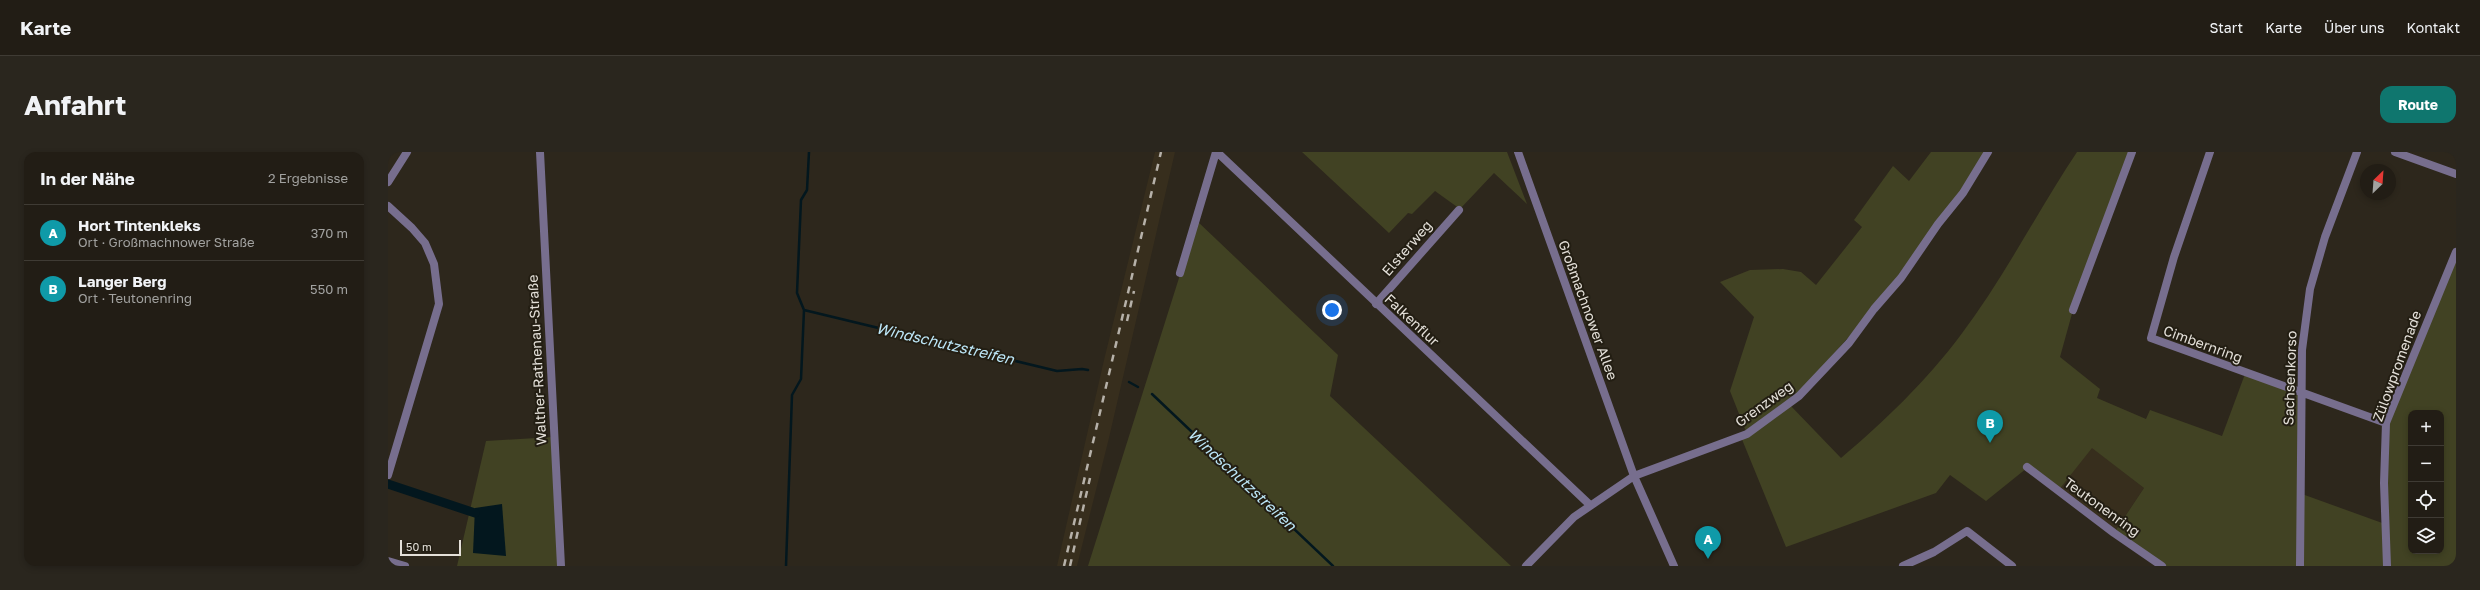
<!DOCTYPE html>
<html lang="de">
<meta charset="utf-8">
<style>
body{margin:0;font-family:"Golos Text",sans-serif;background:#2a261e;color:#f1f3f6}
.controls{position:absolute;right:12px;bottom:12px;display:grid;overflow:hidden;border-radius:8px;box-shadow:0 2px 6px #0003}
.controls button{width:36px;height:36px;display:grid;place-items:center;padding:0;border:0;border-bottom:1px solid #3f3b34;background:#221d15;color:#f1f3f6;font:20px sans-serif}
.compass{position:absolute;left:1972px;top:12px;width:36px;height:36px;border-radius:50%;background:#221d15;box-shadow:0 2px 6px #0003;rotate:25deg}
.scale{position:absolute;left:12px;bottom:10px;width:61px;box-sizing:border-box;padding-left:4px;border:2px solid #e4e0d9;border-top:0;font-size:11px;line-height:14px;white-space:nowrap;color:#e4e0d9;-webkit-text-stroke:3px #231e13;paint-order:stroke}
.you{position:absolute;left:944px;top:158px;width:14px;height:14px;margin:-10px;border:3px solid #fff;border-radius:50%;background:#1a73e8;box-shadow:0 0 0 6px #1a73e833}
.badge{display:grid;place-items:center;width:26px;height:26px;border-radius:50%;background:#0f766e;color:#fff;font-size:13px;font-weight:700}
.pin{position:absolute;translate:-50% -33px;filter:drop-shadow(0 1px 2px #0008)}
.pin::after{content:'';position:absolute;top:21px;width:14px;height:12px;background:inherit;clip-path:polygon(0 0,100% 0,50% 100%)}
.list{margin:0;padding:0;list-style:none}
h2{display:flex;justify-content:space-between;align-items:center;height:52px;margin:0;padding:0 16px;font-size:17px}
h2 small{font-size:13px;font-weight:400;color:#a2a2a0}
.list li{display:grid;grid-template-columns:26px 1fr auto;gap:12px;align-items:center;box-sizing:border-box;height:56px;padding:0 16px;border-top:1px solid #3f3b34}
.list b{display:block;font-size:15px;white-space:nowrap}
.list p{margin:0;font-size:13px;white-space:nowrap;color:#a2a2a0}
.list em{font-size:13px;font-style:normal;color:#a2a2a0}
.icon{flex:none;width:22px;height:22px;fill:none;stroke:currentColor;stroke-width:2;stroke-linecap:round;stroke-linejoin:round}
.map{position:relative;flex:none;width:2068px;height:414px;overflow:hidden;border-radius:12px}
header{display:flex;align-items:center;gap:24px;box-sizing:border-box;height:56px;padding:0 20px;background:#221d15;border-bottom:1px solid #3f3b34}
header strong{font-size:19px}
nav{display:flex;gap:22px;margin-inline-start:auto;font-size:14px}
.intro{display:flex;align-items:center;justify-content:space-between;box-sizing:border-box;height:96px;padding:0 24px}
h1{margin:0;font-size:28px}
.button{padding:10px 18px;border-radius:12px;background:#0f766e;color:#fff;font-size:14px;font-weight:700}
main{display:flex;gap:24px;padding:0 24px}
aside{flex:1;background:#221d15;border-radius:12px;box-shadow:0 2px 6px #0003}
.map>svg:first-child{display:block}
.built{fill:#372e1d}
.green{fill:#414223;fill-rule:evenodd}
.water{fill:#03171e}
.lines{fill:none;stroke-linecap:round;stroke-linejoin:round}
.stream{stroke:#03171e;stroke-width:2.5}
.canal{stroke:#03171e;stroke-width:9}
.minor{stroke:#776e8e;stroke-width:8}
.rail{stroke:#b6b1a9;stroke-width:2.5;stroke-dasharray:7 7;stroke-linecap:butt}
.labels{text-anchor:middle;stroke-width:4;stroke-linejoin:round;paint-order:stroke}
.street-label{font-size:14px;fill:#e4e0d9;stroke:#231e13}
.water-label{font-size:15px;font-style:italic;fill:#bde7f8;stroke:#231e13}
</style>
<header>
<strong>Karte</strong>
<nav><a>Start</a><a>Karte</a><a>Über uns</a><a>Kontakt</a></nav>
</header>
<div class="intro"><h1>Anfahrt</h1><a class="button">Route</a></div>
<main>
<aside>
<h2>In der Nähe<small>2 Ergebnisse</small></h2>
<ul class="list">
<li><span class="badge" style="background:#0f9aa8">A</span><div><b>Hort Tintenkleks</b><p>Ort · Großmachnower Straße</p></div><em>370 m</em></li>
<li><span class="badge" style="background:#0f9aa8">B</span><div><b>Langer Berg</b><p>Ort · Teutonenring</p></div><em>550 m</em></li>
</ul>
</aside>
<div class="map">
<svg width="2068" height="414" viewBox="0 0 2068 414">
<rect width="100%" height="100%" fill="#2d271c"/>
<path class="built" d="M767 0H787L721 286 689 414H669L716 208Z
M1704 295 1756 336 1726 381 1670 339Z"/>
<path class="green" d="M914 0H1119L1139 52 1106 21 1072 57 1047 39 1024 62 1020 61 1001 81Z
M1543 0H1600L1513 126 1401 252 1453 306C1495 271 1539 228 1572 184 1616 126 1649 60 1689 0H1744L1685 158 1672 205 1712 237 1709 246 1758 267 1762 258 1834 284 1857 222 1914 241V342L1997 372 1998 271 2068 100V414H1774L1726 381 1756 336 1704 296 1670 339 1639 316 1598 349 1562 323 1548 341 1398 395 1353 285 1359 282 1342 239 1366 165 1332 130 1362 118 1395 117 1413 120 1428 133 1474 75 1466 68 1505 14 1521 29ZM2023 261H2053V399H2023Z
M809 69 950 203 942 244 1123 414H700Z
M165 285 173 414H69L98 289Z"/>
<path class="water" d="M114 352 118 404 85 401 87 356Z"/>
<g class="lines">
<path class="stream" d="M416 158 669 219 694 217 700 218
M741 230 750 235
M764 242 945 414
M398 414 404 243 413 227 416 158 409 141 413 48 419 38 421 0"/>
<path class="canal" d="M0 332 87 361"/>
<path class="minor" d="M152 0 173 414
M829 0 1202 353
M1130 0 1246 324 1286 414
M1822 0 1786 105 1763 186 1998 271
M2007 0 2068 22
M0 30 19 0
M0 54 24 76 37 91 46 112 51 152 0 323
M792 121 828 0
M988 152 1071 58
M1685 158 1744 0
M1639 315 1726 381 1774 414
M0 409 17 414
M1138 414 1186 365 1246 324 1359 282 1411 244 1461 191 1486 157 1513 126 1550 72 1575 41 1600 0
M1515 414 1546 400 1579 379 1624 414
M1912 414 1914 198 1922 137 1937 85 1969 0
M1999 414 1996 331 1998 271 2068 100"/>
<path class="rail" d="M739 169 746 139
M676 414 773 0
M682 414 702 326"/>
</g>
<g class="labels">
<g class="street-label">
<text transform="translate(1019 96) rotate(-49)" y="5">Elsterweg</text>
<text transform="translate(1200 158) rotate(70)" y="5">Großmachnower Allee</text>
<text transform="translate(1024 168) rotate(43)" y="5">Falkenflur</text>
<text transform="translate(1815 192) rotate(20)" y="5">Cimbernring</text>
<text transform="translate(149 208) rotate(-93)" y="5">Walther-Rathenau-Straße</text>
<text transform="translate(2009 214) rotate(-70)" y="5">Zülowpromenade</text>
<text transform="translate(1902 226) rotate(-88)" y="5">Sachsenkorso</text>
<text transform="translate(1376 252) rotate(-36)" y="5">Grenzweg</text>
<text transform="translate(1714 355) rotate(36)" y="5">Teutonenring</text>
</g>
<g class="water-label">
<text transform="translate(557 192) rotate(13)" y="5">Windschutzstreifen</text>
<text transform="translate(854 328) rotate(43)" y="5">Windschutzstreifen</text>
</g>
</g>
</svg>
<div class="controls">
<button>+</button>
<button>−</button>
<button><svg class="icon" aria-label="locate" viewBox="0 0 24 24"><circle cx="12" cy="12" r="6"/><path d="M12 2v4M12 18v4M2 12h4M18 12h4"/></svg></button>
<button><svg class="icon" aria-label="layers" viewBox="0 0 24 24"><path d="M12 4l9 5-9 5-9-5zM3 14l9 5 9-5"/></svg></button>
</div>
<svg class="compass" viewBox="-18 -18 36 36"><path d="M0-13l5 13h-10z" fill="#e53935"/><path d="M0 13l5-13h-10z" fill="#a2a2a0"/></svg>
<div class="scale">50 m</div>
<div class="you"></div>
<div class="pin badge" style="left:1320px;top:407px;background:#0f9aa8">A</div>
<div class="pin badge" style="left:1602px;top:291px;background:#0f9aa8">B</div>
</div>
</main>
